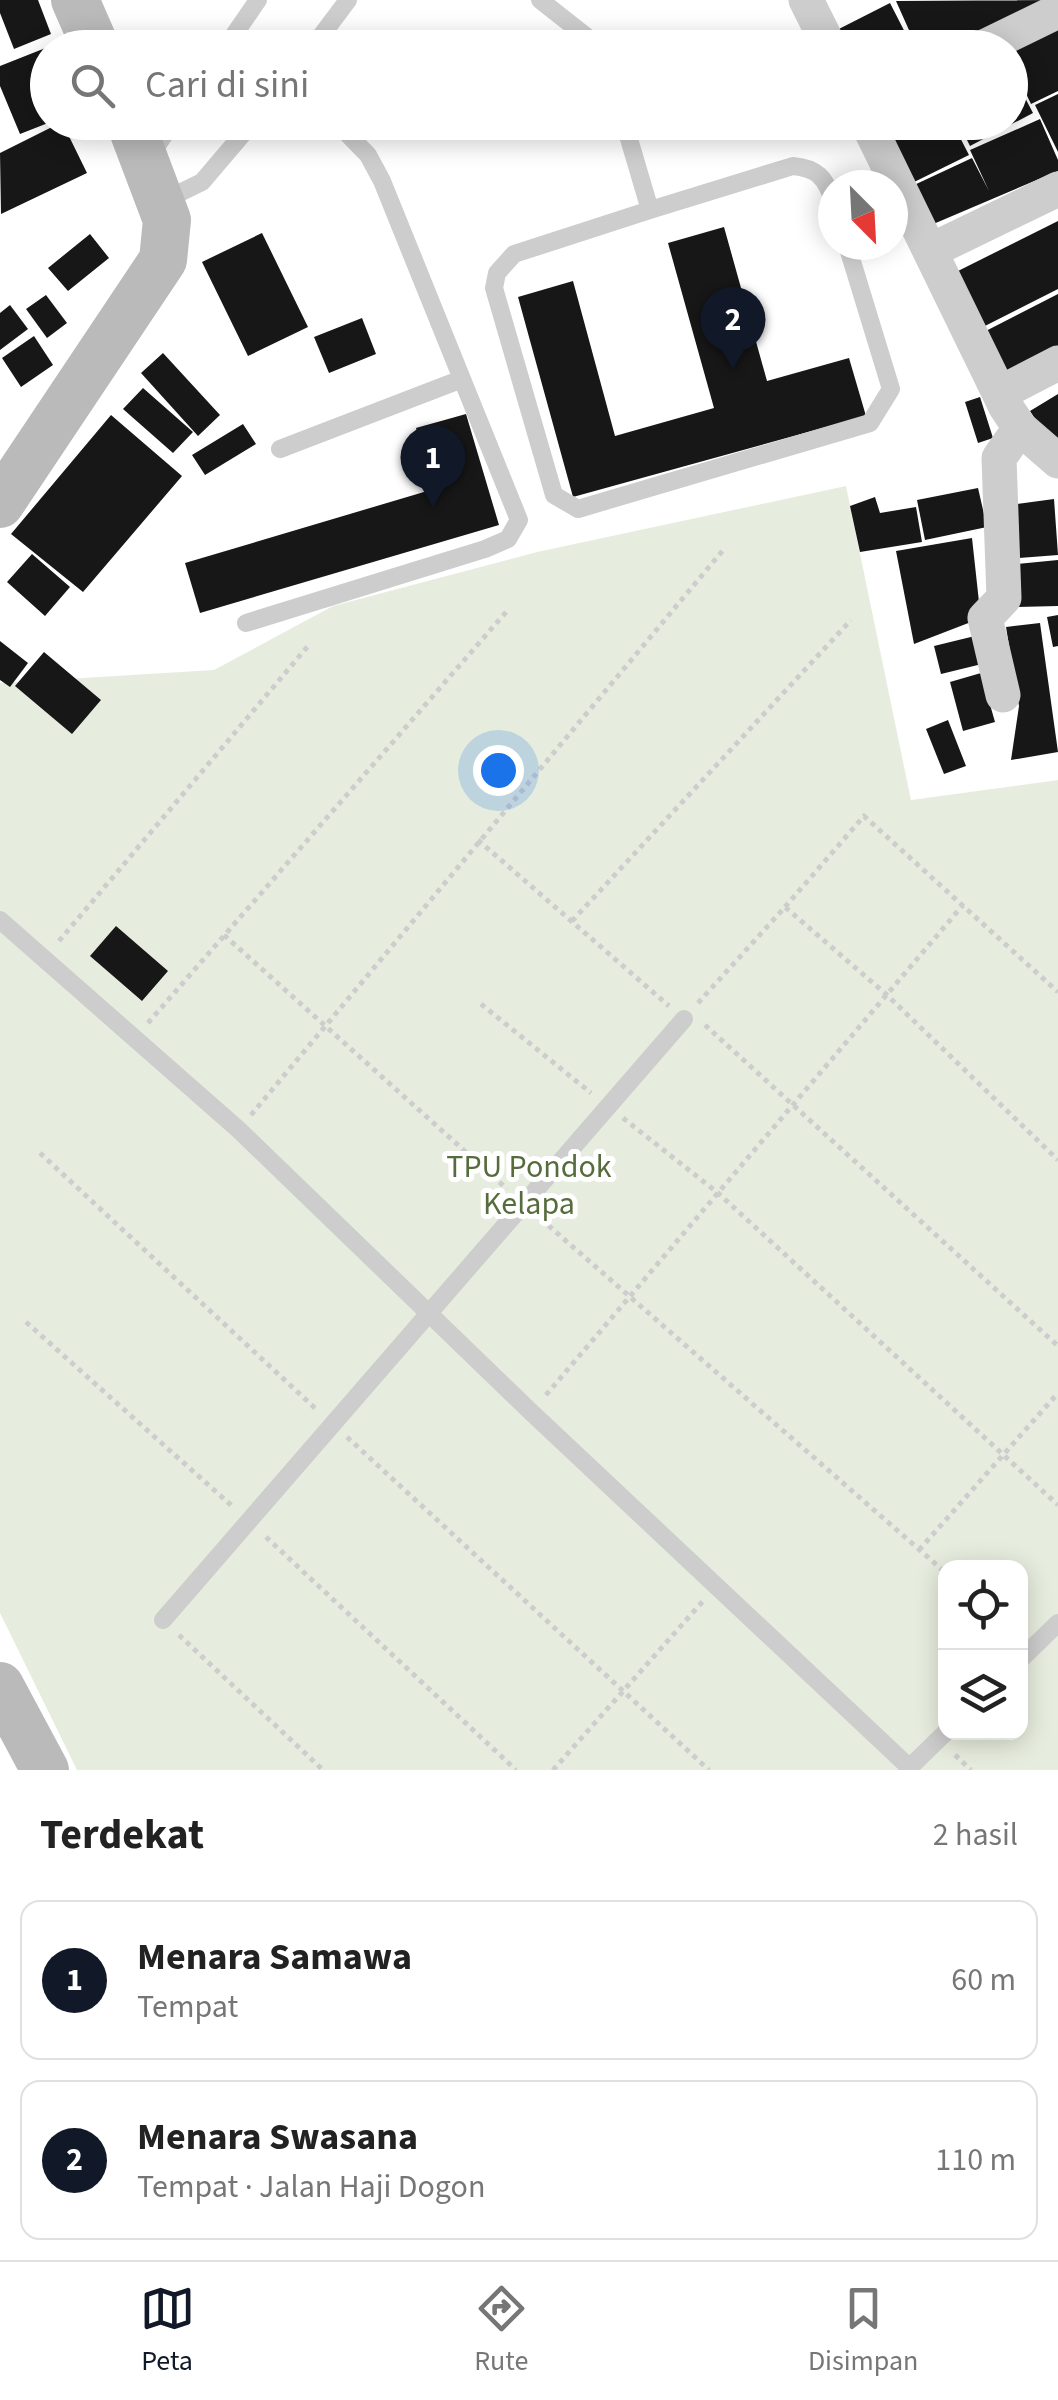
<!DOCTYPE html>
<html lang="id">
<meta charset="utf-8">
<style>
body{margin:0;font-family:"Source Sans 3",sans-serif;background:#f6f6f6;color:#222}
.controls{position:absolute;right:30px;bottom:30px;display:grid;overflow:hidden;border-radius:20px;box-shadow:0 5px 25px #0003}
.controls button{width:90px;height:90px;display:grid;place-items:center;padding:0;border:0;border-bottom:2px solid #e0e0e0;background:#fff;color:#222;font:50px sans-serif}
.compass{position:absolute;left:818px;top:170px;width:90px;height:90px;border-radius:50%;background:#fff;box-shadow:0 5px 25px #0003;rotate:156deg}
.you{position:absolute;left:498px;top:770px;width:35px;height:35px;margin:-25px;border:8px solid #fff;border-radius:50%;background:#1a73e8;box-shadow:0 0 0 15px #1a73e833}
.badge{display:grid;place-items:center;width:65px;height:65px;border-radius:50%;background:#111827;color:#fff;font-size:32px;font-weight:700}
.pin{position:absolute;translate:-50% -82px;filter:drop-shadow(0 2px 5px #0008)}
.pin::after{content:'';position:absolute;top:52px;width:35px;height:30px;background:inherit;clip-path:polygon(0 0,100% 0,50% 100%)}
.list{margin:0;padding:0;list-style:none}
h2{display:flex;justify-content:space-between;align-items:center;height:130px;margin:0;padding:0 40px;font-size:42px}
h2 small{font-size:32px;font-weight:400;color:#767676}
.list li{display:grid;grid-template-columns:65px 1fr auto;gap:30px;align-items:center;box-sizing:border-box;height:160px;margin:0 20px 20px;padding:0 20px;border:2px solid #e0e0e0;border-radius:20px}
.list b{display:block;font-size:38px;white-space:nowrap}
.list p{margin:0;font-size:32px;white-space:nowrap;color:#767676}
.list em{font-size:32px;font-style:normal;color:#767676}
.icon{flex:none;width:55px;height:55px;fill:none;stroke:currentColor;stroke-width:2;stroke-linecap:round;stroke-linejoin:round}
.map{position:relative;flex:none;width:1058px;height:1770px;overflow:hidden}
.search{position:absolute;background:#fff;box-shadow:0 5px 25px #0003;left:30px;right:30px;top:30px;height:110px;display:flex;align-items:center;gap:25px;box-sizing:border-box;padding:0 35px;border-radius:55px;color:#767676;font-size:38px}
.sheet{height:490px;background:#fff}
nav{display:flex;justify-content:space-around;align-items:center;box-sizing:border-box;height:140px;border-top:2px solid #e0e0e0;background:#fff;font-size:28px;color:#767676}
nav a{display:grid;justify-items:center;gap:5px}
nav .on{color:#111827}
.map>svg:first-child{display:block}
.green{fill:#e7edde;fill-rule:evenodd}
.building{fill:#171717}
.lines{fill:none;stroke-linecap:round;stroke-linejoin:round}
.path{stroke:#cdcdcd;stroke-width:5;stroke-dasharray:5 5;stroke-linecap:butt}
.lane{stroke:#cdcdcd;stroke-width:18}
.street{stroke:#cdcdcd;stroke-width:35}
.secondary{stroke:#bababa;stroke-width:48}
.labels{text-anchor:middle;stroke-width:10;stroke-linejoin:round;paint-order:stroke}
.park-label{font-size:32px;fill:#576c3d;stroke:#fff}
</style>
<div class="map">
<svg width="1058" height="1770" viewBox="0 0 1058 1770">
<rect width="100%" height="100%" fill="#fff"/>
<path class="green" d="M846 486 911 800 1058 780V1770H77L0 1613V683L214 670 333 606 537 552ZM946 1568H1020V1732H946Z"/>
<path class="building" d="M0 0H38L51 34 14 49 0 13Z
M1058 0 966 48H917L896 1Z
M890 3 913 48H836L829 34Z
M1058 22V91L1031 104 1010 60V48Z
M48 47V123L20 134 0 86V66Z
M1010 69 1033 113 970 146 958 122H1010Z
M1058 94V152L1035 105Z
M1040 119 1058 160V171L931 225 912 186 972 158 989 191 970 150Z
M62 122 87 173 1 214 0 153Z
M895 122H952L969 155 906 186 879 131Z
M1058 221V289L977 330 950 275Z
M724 227 767 381 849 358 866 416 573 497 518 297 573 281 615 436 714 408 668 243Z
M262 233 308 327 248 356 202 262Z
M90 234 109 258 68 291 48 268Z
M1058 294V356L1003 384 978 335Z
M46 295 67 323 47 338 26 309Z
M10 305 28 329 0 350V313Z
M362 318 376 354 329 373 314 337Z
M34 336 53 365 21 387 2 358Z
M163 353 220 415 198 436 141 373Z
M143 388 193 432 173 453 123 409Z
M1058 394V455L1030 411Z
M980 397 993 438 978 443 965 402Z
M466 414 499 525 200 613 185 563 434 489 416 428Z
M111 415 182 476 83 592 11 534Z
M243 424 256 444 205 475 192 455Z
M978 488 987 527 925 540 917 500Z
M875 497 880 513 916 507 922 542 860 552 850 506Z
M1054 499 1058 555 1019 558 1017 504Z
M972 538 979 602 971 622 914 644 896 551Z
M32 554 70 587 45 616 7 582Z
M1058 560V606L1017 607V564Z
M1058 615V646L1053 647 1047 617Z
M1040 623 1058 752 1011 760 1019 706 1006 627Z
M979 635 986 663 941 674 934 646Z
M0 641 28 663 10 687 0 680Z
M44 652 101 700 72 734 15 686Z
M981 673 995 722 963 731 950 682Z
M948 720 966 766 944 774 926 729Z
M116 926 168 971 142 1001 90 956Z"/>
<g class="lines">
<path class="path" d="M478 840 669 1006
M785 907 864 816 1058 992
M572 921 851 620
M224 935 507 1189
M59 941 308 646
M698 1003 785 907 887 995 1058 1160
M481 1004 591 1093
M148 1023 507 611
M705 1025 1058 1346
M251 1115 724 549
M623 1118 718 1193 1058 1505
M40 1153 317 1410
M541 1219 946 1573
M26 1322 232 1506
M546 1395 963 905
M347 1437 709 1770
M266 1537 516 1770
M919 1550 1058 1393
M179 1635 323 1770
M955 1755 971 1770
M553 1770 704 1600"/>
<path class="lane" d="M540 0 601 48
M225 48 258 0
M312 48 348 0
M624 122 650 210 793 166C817 168 826 178 833 201
M150 156 173 122
M163 201 202 182 253 122
M650 210 514 254 497 273 494 288 554 495 578 509 870 423 891 389 847 245
M280 449 462 379 382 181 368 155 336 122
M246 623 485 549 508 539 519 520 462 379
M0 920 239 1130 531 1412 909 1767
M163 1620 684 1019
M1020 1660 1058 1623
M907 1770 946 1732"/>
<path class="street" d="M806 0 830 48
M982 48 1058 11
M867 122 1006 407 1020 428 1058 461
M930 251 1058 189
M1000 393 1058 363
M1003 695 985 618 1004 598 999 458 1020 428"/>
<path class="secondary" d="M75 0 96 48
M0 504 163 260 167 220 130 122
M0 1686 45 1770"/>
</g>
<g class="labels">
<g class="park-label">
<text x="529" y="1177">TPU Pondok<tspan x="529" dy="37">Kelapa</tspan></text>
</g>
</g>
</svg>
<div class="controls">
<button><svg class="icon" aria-label="locate" viewBox="0 0 24 24"><circle cx="12" cy="12" r="6"/><path d="M12 2v4M12 18v4M2 12h4M18 12h4"/></svg></button>
<button><svg class="icon" aria-label="layers" viewBox="0 0 24 24"><path d="M12 4l9 5-9 5-9-5zM3 14l9 5 9-5"/></svg></button>
</div>
<svg class="compass" viewBox="-18 -18 36 36"><path d="M0-13l5 13h-10z" fill="#e53935"/><path d="M0 13l5-13h-10z" fill="#767676"/></svg>
<div class="you"></div>
<div class="pin badge" style="left:433px;top:507px">1</div>
<div class="pin badge" style="left:733px;top:369px">2</div>
<div class="search"><svg class="icon" aria-label="search" viewBox="0 0 24 24"><circle cx="10" cy="10" r="6"/><path d="M15 15l6 6"/></svg>Cari di sini</div>
</div>
<section class="sheet">
<h2>Terdekat<small>2 hasil</small></h2>
<ul class="list">
<li><span class="badge">1</span><div><b>Menara Samawa</b><p>Tempat</p></div><em>60 m</em></li>
<li><span class="badge">2</span><div><b>Menara Swasana</b><p>Tempat · Jalan Haji Dogon</p></div><em>110 m</em></li>
</ul>
</section>
<nav>
<a class="on"><svg class="icon" aria-label="map" viewBox="0 0 24 24"><path d="M3 6l6-2 6 2 6-2v14l-6 2-6-2-6 2zM9 4v14M15 6v14"/></svg>Peta</a>
<a><svg class="icon" aria-label="directions" viewBox="0 0 24 24"><path d="M12 3l9 9-9 9-9-9zM9 14v-3h6M13 9l2 2-2 2"/></svg>Rute</a>
<a><svg class="icon" aria-label="saved" viewBox="0 0 24 24"><path d="M7 4h10v16l-5-4-5 4z"/></svg>Disimpan</a>
</nav>
